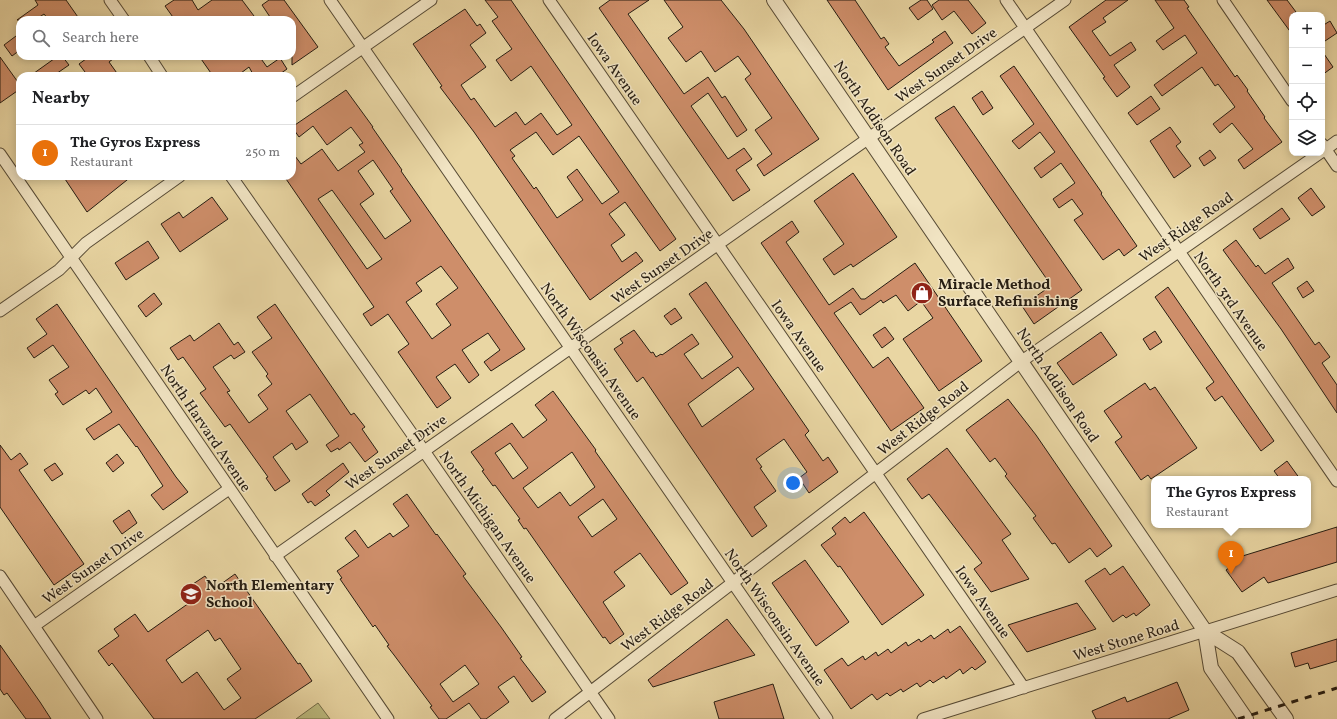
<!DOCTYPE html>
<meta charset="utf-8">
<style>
body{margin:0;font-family:Vollkorn,serif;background:#f6f6f6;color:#202124}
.controls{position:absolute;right:12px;top:12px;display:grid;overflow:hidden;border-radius:8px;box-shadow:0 2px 10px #0003}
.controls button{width:36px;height:36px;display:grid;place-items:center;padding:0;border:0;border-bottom:1px solid #e0e0e0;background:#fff;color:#202124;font:20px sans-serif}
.you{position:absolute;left:793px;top:483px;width:14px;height:14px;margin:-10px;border:3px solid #fff;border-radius:50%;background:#1a73e8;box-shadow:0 0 0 6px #1a73e833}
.badge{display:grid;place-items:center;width:26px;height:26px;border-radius:50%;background:#8f2418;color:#fff;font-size:13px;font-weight:700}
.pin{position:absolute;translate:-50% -33px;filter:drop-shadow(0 1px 2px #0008)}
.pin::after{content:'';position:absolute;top:21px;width:14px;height:12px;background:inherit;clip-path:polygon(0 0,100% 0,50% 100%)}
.popup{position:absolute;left:1151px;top:476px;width:160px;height:52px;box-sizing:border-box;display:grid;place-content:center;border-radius:8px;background:#fff;filter:drop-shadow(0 1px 3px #0005);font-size:13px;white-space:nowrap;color:#757577}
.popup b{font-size:15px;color:#202124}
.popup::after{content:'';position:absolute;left:50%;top:100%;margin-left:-8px;border:8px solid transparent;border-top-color:#fff}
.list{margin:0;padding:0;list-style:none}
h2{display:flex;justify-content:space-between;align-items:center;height:52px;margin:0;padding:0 16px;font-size:17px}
h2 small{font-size:13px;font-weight:400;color:#757577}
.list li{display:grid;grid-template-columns:26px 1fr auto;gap:12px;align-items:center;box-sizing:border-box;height:56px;padding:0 16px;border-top:1px solid #e0e0e0}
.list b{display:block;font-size:15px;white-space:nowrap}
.list p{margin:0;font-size:13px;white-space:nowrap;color:#757577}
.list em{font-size:13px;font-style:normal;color:#757577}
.icon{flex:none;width:22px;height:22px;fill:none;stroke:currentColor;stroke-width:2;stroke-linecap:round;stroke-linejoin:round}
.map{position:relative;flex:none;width:1337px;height:719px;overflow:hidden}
.search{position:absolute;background:#fff;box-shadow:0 2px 10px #0003;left:16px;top:16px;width:280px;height:44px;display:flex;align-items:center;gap:10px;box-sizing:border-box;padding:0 14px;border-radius:12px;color:#757577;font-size:15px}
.panel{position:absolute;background:#fff;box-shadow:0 2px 10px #0003;left:16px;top:72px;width:280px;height:108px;border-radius:12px}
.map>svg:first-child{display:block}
.green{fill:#bdbc80;stroke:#726c49}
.building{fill:#ce8e6a;stroke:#261d12;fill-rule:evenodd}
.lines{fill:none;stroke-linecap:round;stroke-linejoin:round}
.minor-casing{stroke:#574b36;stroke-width:13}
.tertiary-casing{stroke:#574b36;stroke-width:16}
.minor{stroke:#f1e4c3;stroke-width:11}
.tertiary{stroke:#f1e4c3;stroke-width:14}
.rail{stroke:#261d12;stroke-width:3;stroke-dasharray:7 7;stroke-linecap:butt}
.labels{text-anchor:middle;stroke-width:3;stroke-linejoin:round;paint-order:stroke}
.street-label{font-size:15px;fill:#261d12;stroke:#f1e4c3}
.poi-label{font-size:15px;font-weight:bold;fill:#261d12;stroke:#f1e4c3;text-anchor:start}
</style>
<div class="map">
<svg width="1337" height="719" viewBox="0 0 1337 719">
<rect width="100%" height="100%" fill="#e9d6a3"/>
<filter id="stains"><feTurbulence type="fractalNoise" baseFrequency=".005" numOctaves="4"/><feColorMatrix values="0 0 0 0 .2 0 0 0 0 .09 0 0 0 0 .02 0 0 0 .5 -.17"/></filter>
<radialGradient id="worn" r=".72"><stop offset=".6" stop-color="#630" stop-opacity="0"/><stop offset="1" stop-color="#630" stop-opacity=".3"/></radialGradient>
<path class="green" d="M318 703 330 719H296Z"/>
<path class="building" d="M35 0H66L80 20H49L44 14 35 20H17L38 5Z
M174 0H192L198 10 212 0H242L257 20H175L165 6Z
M269 0H284L318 47 292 65V20H272L262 5Z
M485 0H511L676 239 660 251 625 202 609 214 625 235 611 245 622 262 636 252 643 261 590 300 474 132 440 87 442 86 413 44 465 9 477 26 480 24 486 33 470 45 486 67 461 85 471 100 474 98 495 127 516 112 525 125 541 113 557 135 572 125 531 66 511 81 496 60 512 49 492 21 498 17ZM536 132 553 155 579 136 619 192 602 204 577 169 567 177 583 200 557 218 536 187 534 189 512 158 515 156 510 150Z
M610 0H649L628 14 684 94 708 77 722 98 725 96 747 130 737 137 708 93 691 106 728 159 744 148 752 159 736 170 750 190 733 201 599 8Z
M664 0H721L744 29 819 139 764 176 757 165 772 154 755 130 772 118 745 79 751 74 738 56 715 72 701 51 686 62 668 38 683 27Z
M827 0H855L881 39 884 37 889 44 885 47 899 66 934 42 932 40 945 31 953 43 888 90Z
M921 0H927L933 9 918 20 909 8Z
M939 0H968L986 23 972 34 954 11 942 20 932 5Z
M1106 0H1128L1103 18 1106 22 1092 31 1110 56 1131 42 1136 50 1114 65 1130 87 1117 97 1103 78 1105 77 1069 27Z
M1155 0H1184L1189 7 1187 8 1235 77 1237 75 1248 90 1247 91 1265 117 1264 118 1282 142 1244 169 1238 160 1253 149 1232 123 1220 133 1213 124 1235 107 1218 84 1215 86 1202 67 1162 96 1154 85 1197 53 1185 35 1163 50 1156 41 1174 28Z
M1267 0H1287L1296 12 1292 14V34Z
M1330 21 1337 33 1322 43V26Z
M20 33V50L12 56 4 45Z
M1322 51 1333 67 1322 75Z
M58 56H62L69 65 53 76H30Z
M90 56H117L109 62 119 76H88L79 64Z
M199 56H259L267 67 280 58 287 69 277 76H254L249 67 237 76H213Z
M0 57 20 85V89L0 103Z
M1014 66 1102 193 1101 194 1137 246 1124 256 1119 249 1103 260 1074 220 1083 214 1072 199 1059 208 1053 199 1075 183 1061 163 1041 178 1034 168 1055 152 1040 132 1019 149 1012 141 1034 124 1000 76Z
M346 90 373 127H372L402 170 401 171 525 349 491 371 484 362 500 350 488 333 462 350 479 375 469 383 455 364 436 377 451 398 437 408 398 352 409 344 388 314 371 326 363 314 374 307 284 176H292V152L301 164 322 149 338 171 365 152 359 145 363 143 351 127 327 145 313 126 299 137 292 127ZM373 160 393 189 390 191 411 221 385 239 360 204 374 194 358 171ZM332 190 382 259 367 269 318 199ZM441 266 458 288 436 304 451 325 432 339 406 302 422 291 416 283Z
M982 91 993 108 983 115 972 98Z
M1151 96 1160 109 1137 125 1128 113Z
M954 106 1082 290 1034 324 1022 306 1045 290 1046 278 935 118Z
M1170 127 1181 142 1176 146 1191 166 1174 178 1150 141Z
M1210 150 1216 158 1204 166 1199 158Z
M853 173 897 237 853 267 851 264 834 275 823 259 844 244 814 201Z
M63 176H132L87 212Z
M1311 188 1325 207 1312 216 1298 198Z
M212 197 228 219 180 252 161 224 179 212 183 218Z
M1282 208 1290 219 1260 239 1253 229Z
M792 221 799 232 786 242 829 305 853 288 861 299H865L915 263 982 361 939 391 903 339 933 318 921 301 908 311 896 295 883 303 881 300 860 315 851 302 834 313 873 368 888 357 924 408 891 431 761 243Z
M1236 240 1256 267 1258 265 1265 274 1288 258 1294 268 1272 283 1315 345 1319 342 1330 357 1322 363 1337 385V413L1281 329 1223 250Z
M148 241 159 258 126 280 115 263Z
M1307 281 1314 291 1303 298 1297 288Z
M706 282 809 431 805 435 823 461 828 457 838 472 809 493 799 478 807 472 784 439 756 459 762 467 760 468 776 491 754 507 767 526 752 537 643 377 637 382 614 349 623 343 620 339 634 330 651 353 653 352 656 357 661 354 662 355 692 334 699 344 684 354 702 379 733 357 689 294ZM738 367 754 389 702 427 688 404Z
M1168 287 1274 441 1261 451 1222 396 1215 401 1206 388 1214 382 1155 297Z
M154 293 162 304 146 317 138 306Z
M57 304 176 477 188 492 163 510 151 495 163 486 137 446 136 447 119 424 94 440 86 429 112 412 96 388 89 394 86 390 63 405 55 394 58 392 49 380 69 367 53 345 34 358 27 348 47 334 36 319Z
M275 304 351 415 354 413 365 427 362 429 378 452 365 462 350 442 339 450 338 448 331 452 326 445 339 436 310 394 286 411 308 442 296 450 292 443 273 457 290 481 275 491 266 478 268 477 230 424 225 427 200 393 206 389 183 357 178 360 170 348 190 335 194 341 219 323 234 345 238 342 245 352 234 359 231 355 213 367 230 391 227 392 249 423 268 409 258 395 272 384 266 376 268 374 252 352 272 338 257 317Z
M675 308 682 318 671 325 664 316Z
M885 327 894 339 882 348 873 335Z
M1155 331 1162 342 1150 350 1143 339Z
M1101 332 1117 355 1073 385 1057 363Z
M1145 383 1150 390 1155 387 1197 448 1151 479 1148 475 1141 480 1115 442 1122 437 1104 411Z
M553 391 596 450 595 451 688 583 671 595 640 553 614 572 625 586 603 602 624 634 610 644 605 637 603 638 526 528 524 529 518 520 520 519 495 485 493 486 482 471 484 470 471 452 512 423 523 438 547 420 535 405ZM510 443 528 468 513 479 495 453ZM572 452 595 487 570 506 560 492 538 508 523 488ZM603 499 617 519 592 537 578 517Z
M1008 399 1036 435 1112 546 1097 557 1090 548 1069 563 1055 543 1052 544 1033 518 1036 516 1005 476 1007 474 995 458 990 462 966 430Z
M0 445 11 460 20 453 28 464 19 470 84 564 54 585 0 507Z
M947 448 1011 534 1002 540 1029 579 991 592 974 569 982 563 929 494 922 499 907 479Z
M117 454 124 463 113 472 106 463Z
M1287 461 1300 479H1280L1274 471Z
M55 463 63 474 52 481 44 470Z
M343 463 349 472 326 491 330 495 315 506 311 501 308 503 302 494Z
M407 494 436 535 437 534 466 574 463 576 501 627 522 657 520 658 546 692 532 702 514 676 498 687 509 702 486 719H481L469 703 446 719H439L430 707 432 706 394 655 387 646 389 645 375 625 373 627 340 579 342 578 337 571 359 556 345 538 355 530 368 548 390 533 393 537 409 526 393 504ZM465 665 479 684 453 702 440 684Z
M129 510 137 523 122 534 113 521Z
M864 512 924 595 882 625 840 566 838 567 821 545 836 534 832 528 845 517 850 523Z
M1337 527V562L1268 583 1264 577 1242 592 1226 570 1239 561 1236 558Z
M805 560 849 622 816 646 772 583Z
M1123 566 1150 605 1136 616 1134 613 1126 618 1123 615 1113 622 1085 581 1105 568 1110 575Z
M235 574 298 664 300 663 312 681 255 719H154L112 663 109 666 98 651 119 636 114 629 135 614 148 632 189 603 181 592 205 576 214 589ZM208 630 215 641 220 638 241 669 227 679 241 698 224 710 197 672 182 683 166 660Z
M1077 603 1096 629 1027 652 1008 625Z
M727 619 755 655 653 687 648 680Z
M960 626 986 662 975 670 972 667 963 674 960 669 946 679 944 676 933 683 930 680 920 687 917 683 903 692 901 689 890 696 887 693 877 700 872 694 851 709 824 670 842 658 848 666 863 656 865 660 876 652 878 656 888 649 891 653 906 642 908 646 919 639 921 642 931 635 934 639 948 629 950 633Z
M1337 639V661L1310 669 1308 663 1295 667 1291 653Z
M0 645 40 702 51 719H26L7 693 4 695 0 689Z
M1177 682 1189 710 1168 719H1096L1092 711 1125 697 1127 702Z
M773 684 784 719H719L714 702Z"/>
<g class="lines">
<g class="minor-casing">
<path id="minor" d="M110 0 124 20
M330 0 827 719
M549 0 1024 688
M1006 0 1337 481
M1223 0 1292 101
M149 56 162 76
M292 97 431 0
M1322 144 1337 166
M1322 152 1337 141
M0 154 388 719
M231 176 424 451 609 719
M0 311 59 270 86 243 180 176
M275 556 1065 0
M0 576 97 719
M34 626 229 489
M555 719 1022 361 1320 153
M923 719 1337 590"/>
</g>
<g class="tertiary-casing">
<path id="tertiary" d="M774 0 1205 631 1211 668 1246 719
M1205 631 1238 652 1286 719"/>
</g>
<use href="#minor" class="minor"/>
<use href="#tertiary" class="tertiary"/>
<path class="rail" d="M1238 719 1337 688"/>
</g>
<defs>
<g id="shop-disc" transform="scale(1.15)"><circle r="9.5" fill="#8f2418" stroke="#f1e4c3"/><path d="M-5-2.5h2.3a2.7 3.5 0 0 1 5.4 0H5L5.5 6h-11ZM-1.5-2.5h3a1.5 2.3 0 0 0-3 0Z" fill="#fff"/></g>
<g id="school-disc" transform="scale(1.15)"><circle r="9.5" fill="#8f2418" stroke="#f1e4c3"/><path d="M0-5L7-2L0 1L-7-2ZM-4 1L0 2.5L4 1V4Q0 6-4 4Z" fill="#fff"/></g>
</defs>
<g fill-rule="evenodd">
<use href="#shop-disc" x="922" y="293"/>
<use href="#school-disc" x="191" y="594"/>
</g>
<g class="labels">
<g class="street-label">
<text transform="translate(946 65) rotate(-35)" y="5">West Sunset Drive</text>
<text transform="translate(615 69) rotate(55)" y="5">Iowa Avenue</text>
<text transform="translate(875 118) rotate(56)" y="5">North Addison Road</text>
<text transform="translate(1186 227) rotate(-35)" y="5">West Ridge Road</text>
<text transform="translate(662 266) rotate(-35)" y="5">West Sunset Drive</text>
<text transform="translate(1231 301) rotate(55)" y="5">North 3rd Avenue</text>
<text transform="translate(799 336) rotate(55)" y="5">Iowa Avenue</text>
<text transform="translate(591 351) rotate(55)" y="5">North Wisconsin Avenue</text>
<text transform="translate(1058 385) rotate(56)" y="5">North Addison Road</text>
<text transform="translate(923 418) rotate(-38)" y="5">West Ridge Road</text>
<text transform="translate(206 428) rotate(56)" y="5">North Harvard Avenue</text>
<text transform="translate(396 452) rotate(-35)" y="5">West Sunset Drive</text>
<text transform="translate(488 517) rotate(55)" y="5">North Michigan Avenue</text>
<text transform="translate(93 566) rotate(-35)" y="5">West Sunset Drive</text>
<text transform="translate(983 602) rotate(55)" y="5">Iowa Avenue</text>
<text transform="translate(667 615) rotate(-37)" y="5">West Ridge Road</text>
<text transform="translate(775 617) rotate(55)" y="5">North Wisconsin Avenue</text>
<text transform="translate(1126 640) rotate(-17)" y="5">West Stone Road</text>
</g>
<g class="poi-label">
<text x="938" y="289">Miracle Method<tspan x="938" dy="17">Surface Refinishing</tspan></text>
<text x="206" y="590">North Elementary<tspan x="206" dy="17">School</tspan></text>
</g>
</g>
<rect width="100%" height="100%" filter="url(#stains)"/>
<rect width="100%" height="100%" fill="url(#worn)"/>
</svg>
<div class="controls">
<button>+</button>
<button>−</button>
<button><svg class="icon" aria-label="locate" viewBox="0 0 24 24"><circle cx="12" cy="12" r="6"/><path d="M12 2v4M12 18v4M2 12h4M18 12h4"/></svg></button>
<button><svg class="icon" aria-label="layers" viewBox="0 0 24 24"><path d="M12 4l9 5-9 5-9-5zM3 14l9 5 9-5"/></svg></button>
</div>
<div class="you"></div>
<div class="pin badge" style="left:1231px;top:574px;background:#e8710a">1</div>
<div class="popup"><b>The Gyros Express</b>Restaurant</div>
<div class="search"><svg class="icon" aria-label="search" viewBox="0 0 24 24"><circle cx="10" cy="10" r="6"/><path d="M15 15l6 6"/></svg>Search here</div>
<section class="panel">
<h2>Nearby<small></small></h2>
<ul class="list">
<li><span class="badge" style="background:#e8710a">1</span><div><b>The Gyros Express</b><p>Restaurant</p></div><em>250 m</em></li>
</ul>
</section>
</div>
